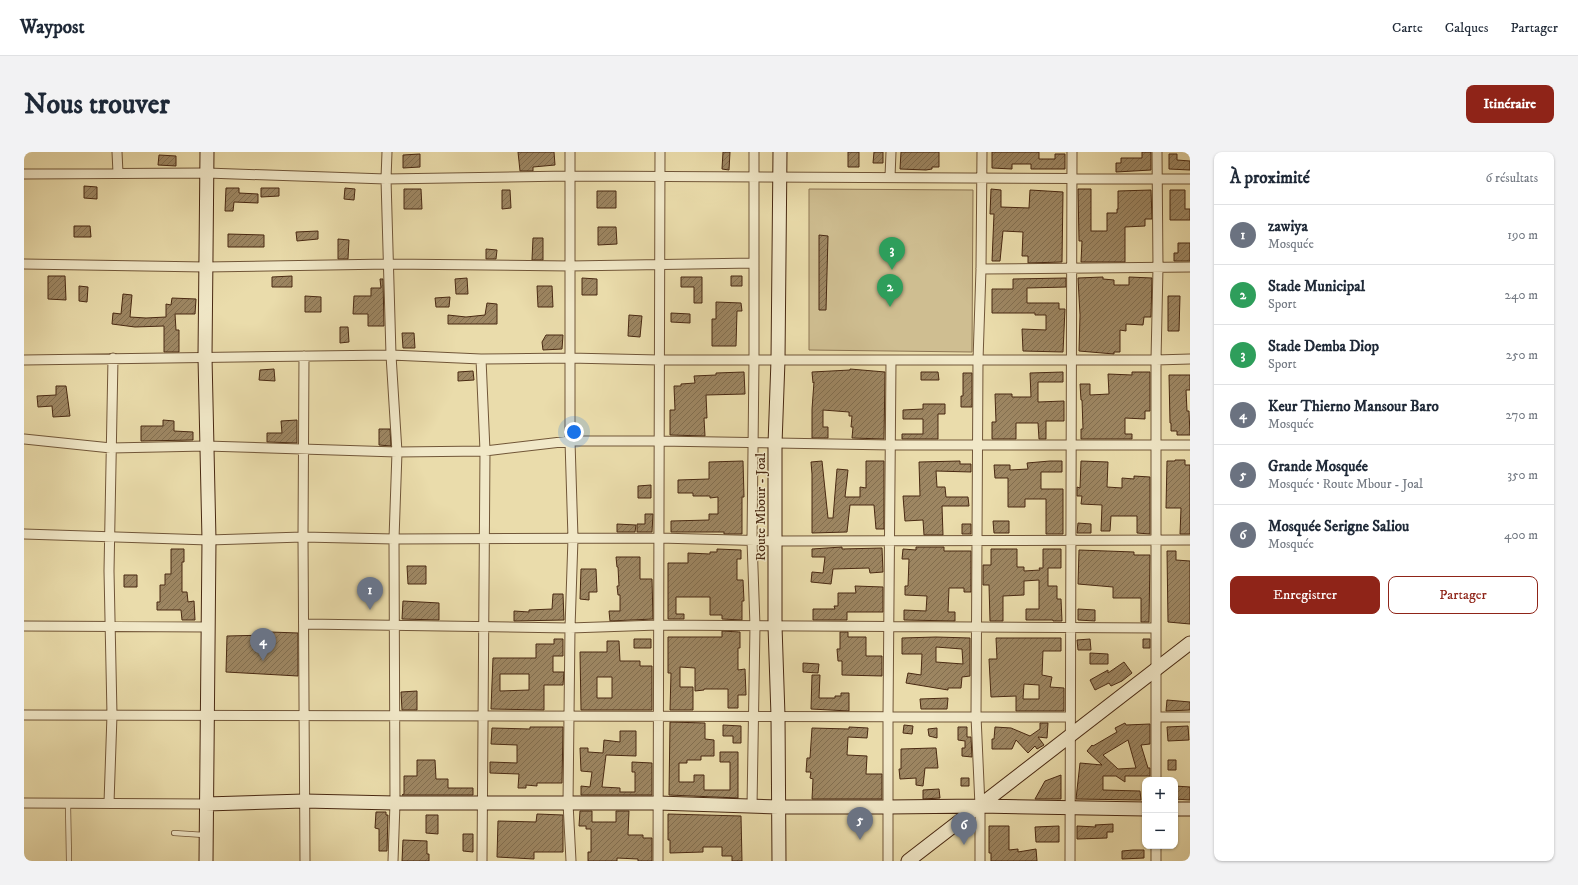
<!DOCTYPE html>
<html lang="fr">
<meta charset="utf-8">
<style>
body{margin:0;font-family:"IM FELL DW Pica",serif;background:#f2f2f3;color:#1f2937}
.controls{position:absolute;right:12px;bottom:12px;display:grid;overflow:hidden;border-radius:8px;box-shadow:0 1px 3px #0004}
.controls button{width:36px;height:36px;display:grid;place-items:center;padding:0;border:0;border-bottom:1px solid #e0e1e3;background:#fff;color:#1f2937;font:20px sans-serif}
.you{position:absolute;left:550px;top:280px;width:14px;height:14px;margin:-10px;border:3px solid #fff;border-radius:50%;background:#1a73e8;box-shadow:0 0 0 6px #1a73e833}
.badge{display:grid;place-items:center;width:26px;height:26px;border-radius:50%;background:#8f2418;color:#fff;font-size:13px;font-weight:700}
.pin{position:absolute;translate:-50% -33px;filter:drop-shadow(0 1px 2px #0008)}
.pin::after{content:'';position:absolute;top:21px;width:14px;height:12px;background:inherit;clip-path:polygon(0 0,100% 0,50% 100%)}
.list{margin:0;padding:0;list-style:none}
h2{display:flex;justify-content:space-between;align-items:center;height:52px;margin:0;padding:0 16px;font-size:17px}
h2 small{font-size:13px;font-weight:400;color:#747a83}
.list li{display:grid;grid-template-columns:26px 1fr auto;gap:12px;align-items:center;box-sizing:border-box;height:60px;padding:0 16px;border-top:1px solid #e0e1e3}
.list b{display:block;font-size:15px;white-space:nowrap}
.list p{margin:0;font-size:13px;white-space:nowrap;color:#747a83}
.list em{font-size:13px;font-style:normal;color:#747a83}
.actions{display:flex;gap:8px;padding:12px 16px}
.actions a{flex:1;padding:9px 0;border:1px solid #8f2418;border-radius:8px;text-align:center;font-size:14px;color:#8f2418}
.actions .main{background:#8f2418;color:#fff}
.map{position:relative;flex:none;width:1166px;height:709px;overflow:hidden;border-radius:8px}
header{display:flex;align-items:center;gap:24px;box-sizing:border-box;height:56px;padding:0 20px;background:#fff;border-bottom:1px solid #e0e1e3}
header strong{font-size:19px}
nav{display:flex;gap:22px;margin-inline-start:auto;font-size:14px}
.intro{display:flex;align-items:center;justify-content:space-between;box-sizing:border-box;height:96px;padding:0 24px}
h1{margin:0;font-size:28px}
.button{padding:10px 18px;border-radius:8px;background:#8f2418;color:#fff;font-size:14px;font-weight:700}
main{display:flex;gap:24px;padding:0 24px}
aside{flex:1;background:#fff;border-radius:8px;box-shadow:0 1px 3px #0004}
.map>svg:first-child{display:block}
.grass{fill:#cfbe91;stroke:#8c7452}
.building{fill:url(#building-hatch);stroke:#492912;fill-rule:evenodd}
.lines{fill:none;stroke-linecap:round;stroke-linejoin:round}
.lane-casing{stroke:#715638;stroke-width:6}
.street-casing{stroke:#715638;stroke-width:11}
.secondary-casing{stroke:#492912;stroke-width:15}
.lane{stroke:#f1e8c8;stroke-width:4.5}
.street{stroke:#f1e8c8;stroke-width:9}
.secondary{stroke:#f1e8c8;stroke-width:13}
.labels{text-anchor:middle;stroke-width:3;stroke-linejoin:round;paint-order:stroke}
.street-label{font-size:14px;fill:#492912;stroke:#f1e8c8}
</style>
<header>
<strong>Waypost</strong>
<nav><a>Carte</a><a>Calques</a><a>Partager</a></nav>
</header>
<div class="intro"><h1>Nous trouver</h1><a class="button">Itinéraire</a></div>
<main>
<div class="map">
<svg width="1166" height="709" viewBox="0 0 1166 709">
<defs>
<pattern id="building-hatch" width="6" height="6" patternUnits="userSpaceOnUse"><rect width="6" height="6" fill="#9d8662"/><path d="M-1 1l2-2M0 6l6-6M5 7l2-2" fill="none" stroke="#826e4f"/></pattern>
</defs>
<rect width="100%" height="100%" fill="#eadcab"/>
<filter id="stains"><feTurbulence type="fractalNoise" baseFrequency=".005" numOctaves="4"/><feColorMatrix values="0 0 0 0 .2 0 0 0 0 .09 0 0 0 0 .02 0 0 0 .5 -.17"/></filter>
<radialGradient id="worn" r=".72"><stop offset=".6" stop-color="#630" stop-opacity="0"/><stop offset="1" stop-color="#630" stop-opacity=".3"/></radialGradient>
<path class="grass" d="M785 37 949 38 948 200 785 198Z"/>
<path class="building" d="M494 0H530L531 13 509 15V19H496Z
M699 0H706L705 18 698 17Z
M824 0H835V15H824Z
M850 0H859V11H849Z
M877 0H915V15H908V17L902 18 876 17Z
M968 0H1015V7H1031V2H1041V17H1007V12H988V17L968 16Z
M1118 0H1127V18L1092 20V11H1097V6H1118Z
M396 2V15L379 16V3Z
M1145 2H1153V8L1166 9V18L1145 17Z
M135 3 152 4V14L134 13Z
M60 34 73 35V47L60 46Z
M202 36H215V41L234 42V51L210 50 209 59H201Z
M237 36H255V44L237 45Z
M321 36 331 37 330 48 320 47Z
M380 37H397L398 57H380Z
M967 37 977 38V55L1005 56 1006 38 1039 40 1038 110 1004 111V104H998L999 80 979 79 976 109H968L970 62H966Z
M1054 37H1067V79H1083V61H1093V57H1094V39L1127 38 1128 67H1121V74L1101 75V110H1057L1058 89H1055Z
M478 38H486L487 56 478 57Z
M1146 38H1161V57H1166V68H1146Z
M573 39H592V56H573Z
M50 74H66L67 85H50Z
M574 75H592L593 92 574 93Z
M294 79V87L273 89 272 80Z
M204 82 240 83V95H204Z
M795 83 804 84 802 158H795Z
M509 86H519V108H508Z
M314 87 325 88 324 107H314Z
M1154 91H1166V109H1150V101H1154Z
M462 97 473 98 472 107H462Z
M24 124H41L42 148 24 147Z
M268 124V135H248V125Z
M707 124H718V134H707Z
M657 125H678V151H670V135H657Z
M1079 125V127L1090 128V133H1105V125L1128 126 1127 165H1120L1119 173 1102 172V179L1096 178V200H1090V202L1055 199 1056 163 1054 126Z
M443 126 444 142H432L431 127Z
M558 126 573 127V143H558Z
M1042 126V135L1003 136V151H1035V157H1041L1039 200 999 199 998 177 1022 178V163H1011V161H968V137H989V127Z
M356 127H359L360 174H344V162H329L330 144H347V136H357Z
M55 134 64 135 63 150 55 149Z
M513 134H528L529 155H514Z
M99 142 108 143 106 165 122 166 142 165V152L147 153 148 146 172 147 171 162H151L152 178H155V200H140V174L111 175 88 172 89 161 97 162Z
M281 144 297 145V160H281Z
M1144 144H1156L1155 179H1144Z
M426 145 425 155H412L411 146Z
M692 150 717 151 718 159H713L712 194H688V167H692Z
M463 151 473 152V172H424V163L442 165 461 163Z
M647 161 666 162V171L647 170Z
M605 163 618 164 616 185 604 184Z
M316 175H324L325 190 316 191Z
M378 181H390L391 196H379Z
M522 183H539L538 197 519 198 518 190Z
M250 217 251 229 235 228 236 218Z
M826 217 861 220 860 287 828 286 829 275H827L828 264H825V260L799 258V275H804V286H788V257L790 230 789 231 788 220 826 218Z
M449 219 450 228 434 229V220Z
M720 220 721 242 682 243 683 266H680L681 284 646 283V258H651L650 234H657V232L671 231 670 224 692 223V221Z
M897 220H914L915 228H897Z
M1039 220V230H1014V250L1040 249V269H1022V287H1015L1014 271H992V287H968V270H972L971 242H988V245H1007L1006 221Z
M1108 220H1126V259H1121V267L1101 266V282H1108V287H1057V277H1059L1058 248H1057L1056 232H1066V243L1085 242 1084 222 1108 223Z
M939 221H948V255H937V244H939Z
M1145 223H1166V238H1162L1163 259H1165L1166 283H1153V279H1147V271H1146Z
M32 234H42L46 264 29 265 28 254 14 255 13 244 32 243Z
M899 252H921V262H914V287H878V282H899V267H879V258L899 257Z
M139 268 150 269V279L169 280V288L117 289V274H139Z
M273 268V291L243 290V281H258L257 269Z
M355 277H366L367 294 355 293Z
M1151 308H1161V313H1166V382H1156L1157 356H1142L1143 309H1151Z
M719 309 720 345H718V382H700V380H647V369L685 368V362H694V345L686 346V344H669V341H654V328L685 327V310Z
M798 309 804 366H809L813 317 824 318 821 345H836V335L842 336V309H860V377H852L850 353H826L823 380 788 381V322L787 310Z
M936 309V312H947V320L912 319 913 335H921L922 345H944L945 354H918L919 383H900L899 368 881 369 879 344H896L895 310Z
M1026 309H1038V320H1017V337H1039V382H1022V347H1001V355H984V326H971L970 313H986V318L1004 317 1003 311Z
M1057 309 1084 310 1083 335 1098 336V326L1110 327V324L1126 325V382L1113 381V364H1087L1086 379H1077L1078 353 1057 352 1058 344H1053V335L1056 336Z
M627 333V346H614V334Z
M621 362H629L628 380H613V372H621Z
M969 369H985V381H970Z
M1054 371 1067 372V381H1053Z
M593 372 612 373 611 380H593Z
M938 372H947V382H938Z
M818 395V397L858 396 859 420 846 421 845 416 809 417 807 432 787 430 788 420 799 421 801 405H788V397Z
M892 395H920V399H947V440H940V436H925L924 460H931V469L880 468V458L902 459 903 444 881 443V434H884L885 407H878L879 397 892 398Z
M147 397H160V410H158V440H163L164 450 170 449 171 468H158L157 458H133V450H136V433H141V422H147Z
M693 397 717 398V407H713V428H719L720 449H718V468L698 467V463H686V445H652V462H660V467H644V411H664V401L686 402V400H693Z
M967 397H993V415H1000V419L1016 418 1015 416H1019V397H1037V416H1024V434H1033V447H1037L1038 469H1029V468H1002V457H1015V428L1000 429V443L979 444V469H966L965 433H959V413H967Z
M1055 398 1110 400V403H1126L1125 470H1117V446H1089V435L1054 432Z
M1143 399H1152V408L1166 409V472L1144 470Z
M592 405H616V427H628L629 467 586 469 585 459H596V443H594L593 434H595L594 415H593Z
M383 414H402V432H384Z
M557 417H572L573 440H565V448L556 447Z
M100 423H113V435H100Z
M831 434 859 435V460H823V468H789V457H811L810 454H814V441H832Z
M529 442H539L540 468 490 469V459L505 460V458L528 457Z
M379 449 415 451V468L378 467Z
M1054 457 1071 458V469L1054 468Z
M698 479 716 480V496H714V518L721 517 722 543H714V556H704V537H680V538L671 539V516L656 515V535H669V558H646L647 521H644V485H698Z
M246 480 274 481V524L202 520 203 484 245 483Z
M816 480H824V485H842V504H858V524L818 523V509H814L813 497H816Z
M912 485 946 486V524L938 525 937 536H924V538L882 531 884 521 897 523 898 502H878V486ZM912 495 938 497 939 512 912 510Z
M972 486H1037V499H1019L1018 523 1028 525 1026 535 1040 536V559H992V544L967 545 965 507H973ZM1000 532 1015 533V547H999Z
M530 487H539V504H529V520H540L539 533H520V558L467 557 469 506H512V492H530ZM476 522H505V538L476 539Z
M610 487H627V496H610Z
M1066 487 1067 498H1054L1053 488Z
M1119 487H1126V496H1119Z
M583 489H595L596 509H616V514H628V558H557L556 500H583ZM573 525H588V546H573Z
M1066 501 1084 502V512H1066Z
M1100 510 1108 521 1098 529 1087 534 1085 531 1071 538 1066 528 1084 518V521Z
M779 511 795 512 794 521 779 520Z
M788 523H796L795 546H811V544H817V541H825V559L787 557Z
M393 539V558H378L377 540Z
M924 546 923 557H897L896 547Z
M1143 548 1166 550V558L1142 559Z
M646 570 681 571V587L690 588V604H677V608H663V611H655V630H670V623H680V638H706V610H696V600H714V646L645 643Z
M1016 571H1024L1023 586 1014 585 1020 593 1013 597 1011 594 1004 601 992 588 988 597H968V587H970L971 575 987 576 1006 584 1016 577Z
M1101 571 1102 573 1126 572V592L1117 593 1124 616H1126V624H1101V630L1092 624H1079V638L1116 639 1117 648 1052 647 1056 611 1078 613 1063 599 1068 593 1069 594 1093 580 1091 576ZM1104 588 1112 616 1094 617 1079 603Z
M699 573 717 574V591H709V584H699Z
M880 573 889 574 888 582 879 581Z
M1164 574 1165 588 1144 589 1143 575Z
M506 575H539L538 631H513V634L502 633V636H494L495 622 466 621V610L493 611V593L467 592 468 576 506 577Z
M825 575 844 576 843 586 824 585 823 603 843 604 842 622H858V647H788L789 627 786 626 787 620H782L783 606H786L788 576 825 577Z
M934 575H943V585H947L948 605 938 604V596H941V589L934 588Z
M913 576V586L905 584 904 577Z
M596 579H612V604L582 603 578 635 596 636V640H611V620H608V610L628 611V643H557V634L566 635 568 620 557 619 556 596H564V600L579 601 580 588 596 590Z
M909 596H912L914 616H901L899 634 892 633V626L876 627 875 617H877V597Z
M393 608H411L412 627H424V636H449V643H378L380 642V624H393Z
M1144 608H1152V618H1144Z
M1037 623V647H1011L1021 629Z
M937 626H945V634H937Z
M1151 634 1166 635V648L1151 647Z
M915 637 916 646 899 647V638Z
M556 659H568V670H592V659H605L604 683H619V686H628V709H614V707L593 706V709H564V700H567V677H562V674H555Z
M352 660H362V663H364L363 699H355V677L351 676Z
M513 662 539 663V700H510V707L473 705 474 669 512 670Z
M644 662 717 664 718 709H708V704H698V695H679V700L646 701V688H644Z
M402 663H414V682L402 681Z
M1089 672V680H1083V686L1053 687V674L1072 675 1071 673Z
M965 674H985V698L994 697V700L1012 697 1013 709H967V701H965Z
M1035 674V690H1012L1011 675Z
M439 682H449V700L439 699Z
M379 688 403 689V702H405V709H378Z
M1109 698H1120V706L1098 707V699Z"/>
<g class="lines">
<g class="lane-casing">
<path id="lane" d="M44 651 45 709
M150 681 180 683"/>
</g>
<g class="street-casing">
<path id="street" d="M93 0 94 21
M363 0 362 27 367 203 373 300 370 387 371 651 369 709
M546 0V289L549 386 546 476 544 651 547 709
M0 22 183 21 362 27 546 24 1166 27
M866 25 867 0
M0 112 181 115 365 112 546 114 730 111
M957 117 1166 115
M280 204 279 385 281 709
M457 207 461 299 458 709
M0 208 367 203 457 207 545 206 635 208H1132L1166 207
M0 287 87 296 182 294 373 300 461 299 546 289H635L867 293H1166
M0 382 185 388 279 385 370 387 635 386 752 389 1166 388
M281 472 546 476 634 473 1132 476
M0 474 183 475
M0 563 1046 565
M1132 565H1166
M1132 628V208L1134 115 1133 0
M0 651 182 652
M85 651 88 563 85 419 89 206
M728 654 731 474 728 388 730 208V0
M634 709 636 0
M864 709V564L867 208
M956 709V654L952 564 954 208 957 117 958 0
M1046 709 1048 0
M1132 709V694"/>
</g>
<g class="secondary-casing">
<path id="secondary" d="M182 652 280 649 371 651H634L754 655H864L956 654 1121 657
M1151 657H1166
M182 709 185 388 181 205 183 0
M755 709 754 564 751 474V292L754 208 756 0
M884 709 1166 491"/>
</g>
<use href="#lane" class="lane"/>
<use href="#street" class="street"/>
<use href="#secondary" class="secondary"/>
</g>
<g class="labels">
<g class="street-label">
<text transform="translate(736 355) rotate(-90)" y="5">Route Mbour - Joal</text>
</g>
</g>
<rect width="100%" height="100%" filter="url(#stains)"/>
<rect width="100%" height="100%" fill="url(#worn)"/>
</svg>
<div class="controls">
<button>+</button>
<button>−</button>
</div>
<div class="you"></div>
<div class="pin badge" style="left:346px;top:458px;background:#6b7280">1</div>
<div class="pin badge" style="left:866px;top:155px;background:#2e9e5b">2</div>
<div class="pin badge" style="left:868px;top:118px;background:#2e9e5b">3</div>
<div class="pin badge" style="left:239px;top:509px;background:#6b7280">4</div>
<div class="pin badge" style="left:836px;top:688px;background:#6b7280">5</div>
<div class="pin badge" style="left:940px;top:693px;background:#6b7280">6</div>
</div>
<aside>
<h2>À proximité<small>6 résultats</small></h2>
<ul class="list">
<li><span class="badge" style="background:#6b7280">1</span><div><b>zawiya</b><p>Mosquée</p></div><em>190 m</em></li>
<li><span class="badge" style="background:#2e9e5b">2</span><div><b>Stade Municipal</b><p>Sport</p></div><em>240 m</em></li>
<li><span class="badge" style="background:#2e9e5b">3</span><div><b>Stade Demba Diop</b><p>Sport</p></div><em>250 m</em></li>
<li><span class="badge" style="background:#6b7280">4</span><div><b>Keur Thierno Mansour Baro</b><p>Mosquée</p></div><em>270 m</em></li>
<li><span class="badge" style="background:#6b7280">5</span><div><b>Grande Mosquée</b><p>Mosquée · Route Mbour - Joal</p></div><em>350 m</em></li>
<li><span class="badge" style="background:#6b7280">6</span><div><b>Mosquée Serigne Saliou</b><p>Mosquée</p></div><em>400 m</em></li>
</ul>
<div class="actions"><a class="main">Enregistrer</a><a>Partager</a></div>
</aside>
</main>
